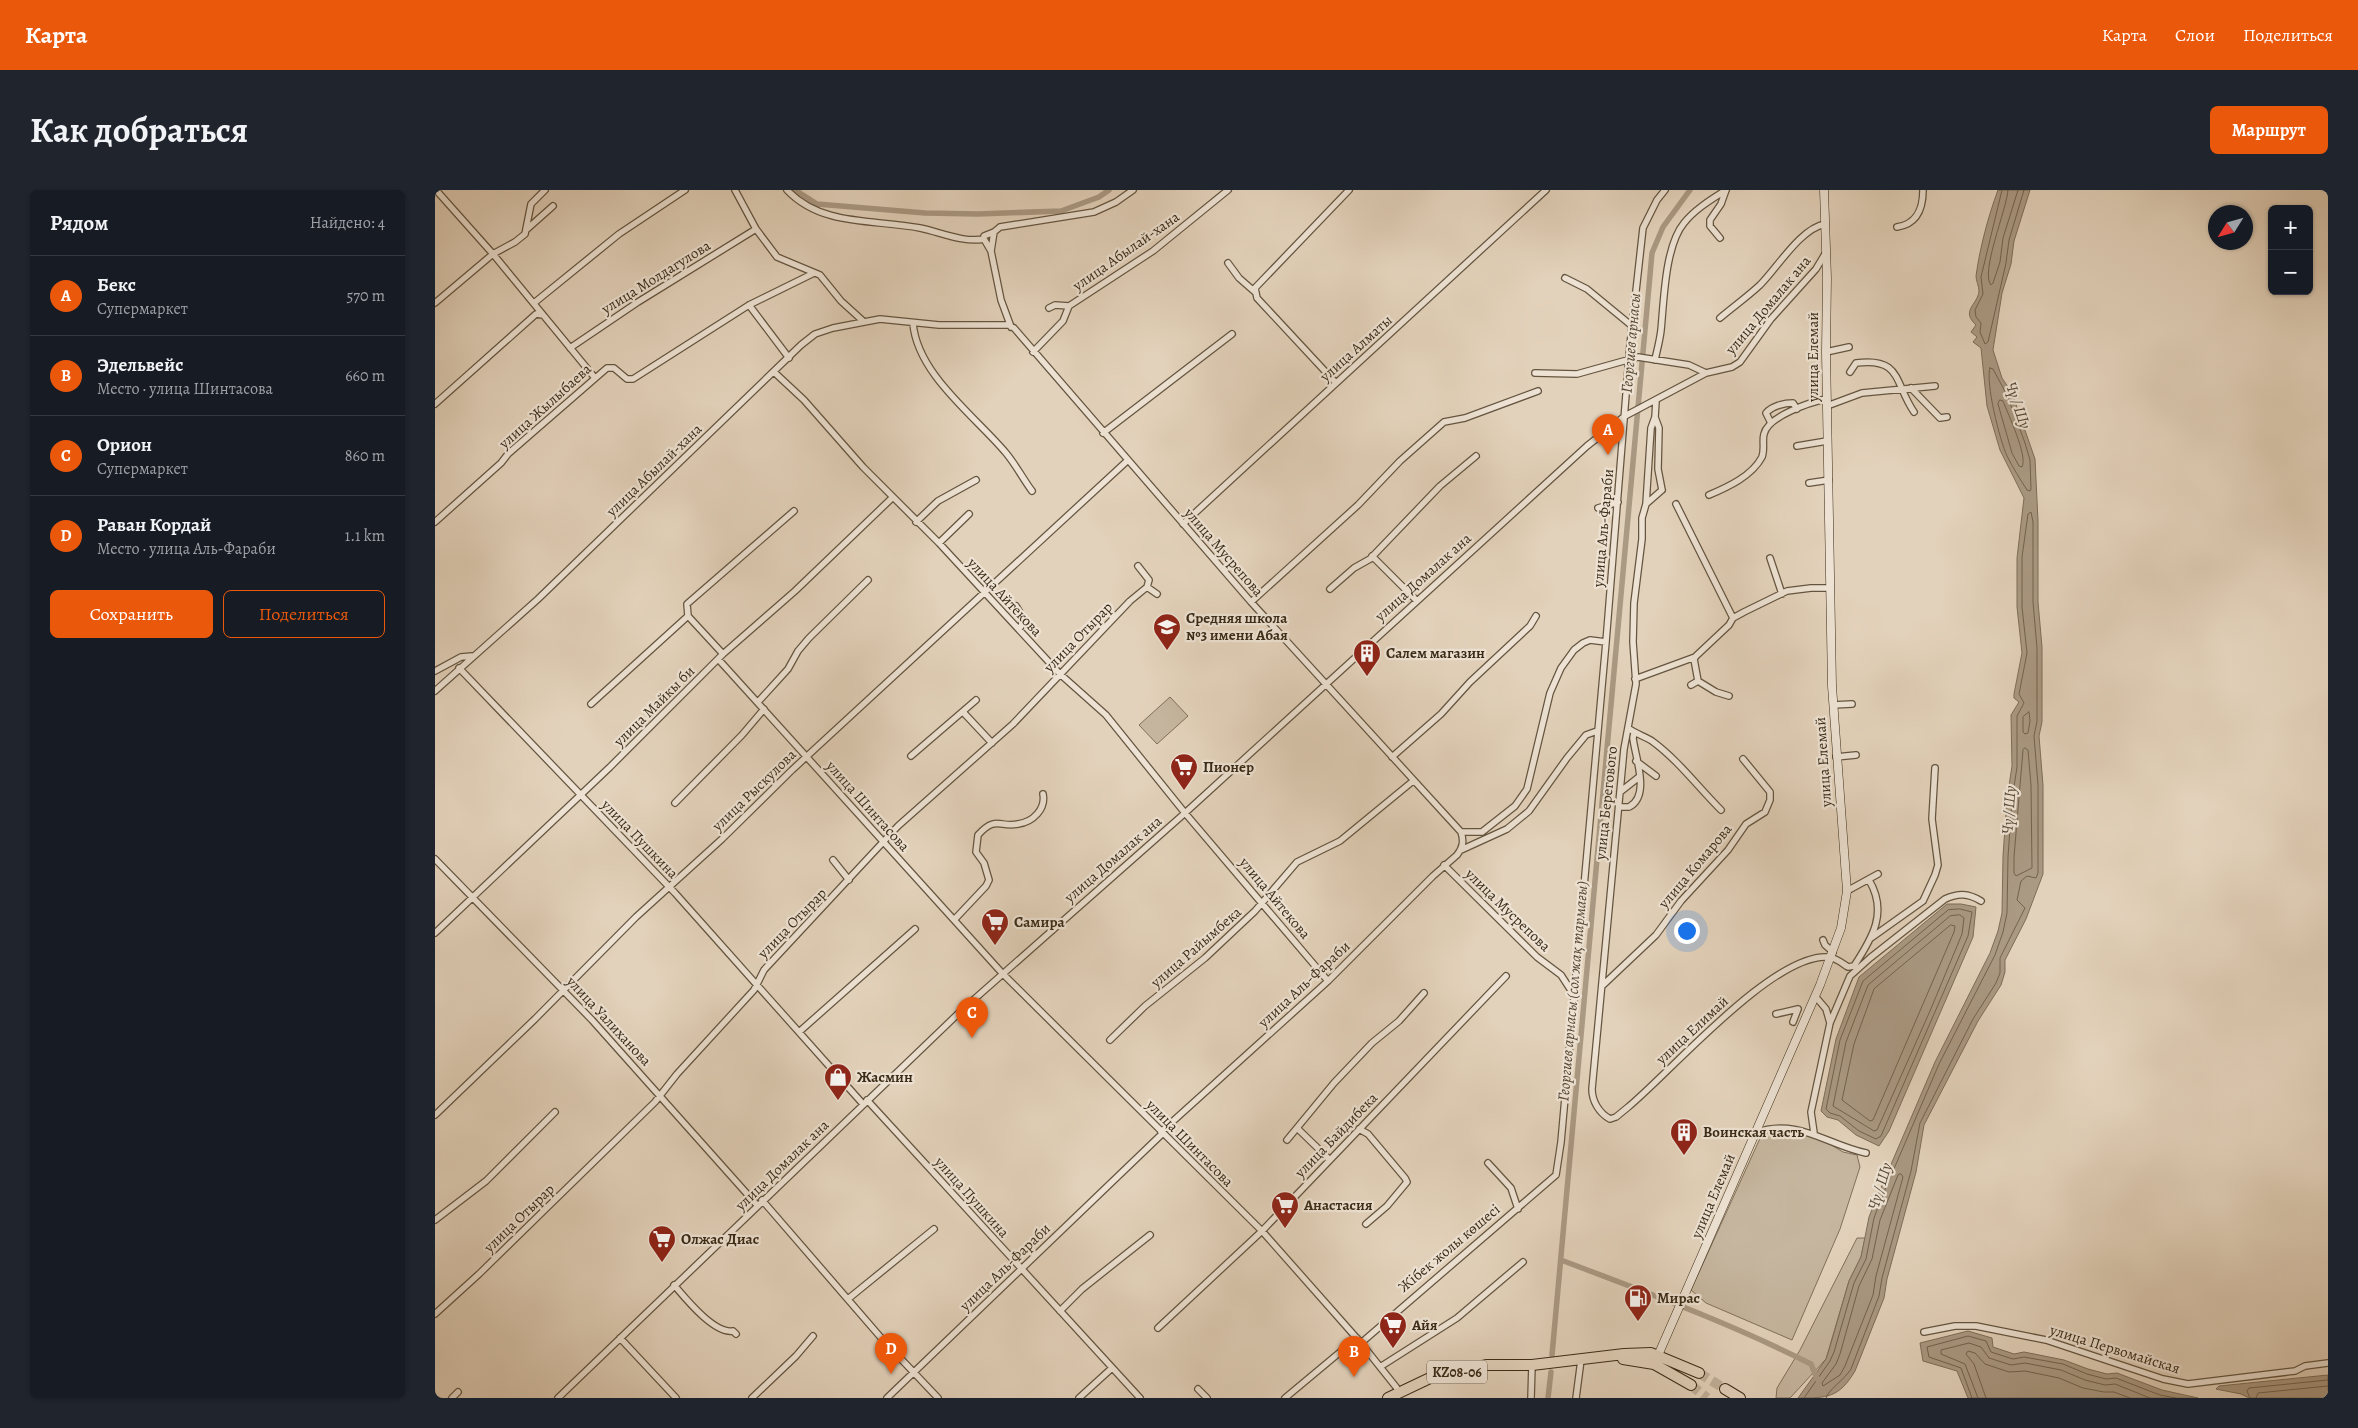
<!DOCTYPE html>
<html lang="ru">
<meta charset="utf-8">
<style>
body{margin:0;font-family:Alegreya,serif;background:#20242c;color:#f1f3f6}
.controls{position:absolute;right:15px;top:15px;display:grid;overflow:hidden;border-radius:8px;box-shadow:0 1px 4px #0004}
.controls button{width:45px;height:45px;display:grid;place-items:center;padding:0;border:0;border-bottom:1px solid #363941;background:#171b24;color:#f1f3f6;font:25px sans-serif}
.compass{position:absolute;left:1773px;top:15px;width:45px;height:45px;border-radius:50%;background:#171b24;box-shadow:0 1px 4px #0004;rotate:233deg}
.you{position:absolute;left:1251px;top:740px;width:18px;height:18px;margin:-12px;border:4px solid #fff;border-radius:50%;background:#1a73e8;box-shadow:0 0 0 8px #1a73e833}
.badge{display:grid;place-items:center;width:32px;height:32px;border-radius:50%;background:#ea580c;color:#fff;font-size:16px;font-weight:700}
.pin{position:absolute;translate:-50% -41px;filter:drop-shadow(0 1px 2px #0008)}
.pin::after{content:'';position:absolute;top:26px;width:18px;height:15px;background:inherit;clip-path:polygon(0 0,100% 0,50% 100%)}
.list{margin:0;padding:0;list-style:none}
h2{display:flex;justify-content:space-between;align-items:center;height:65px;margin:0;padding:0 20px;font-size:21px}
h2 small{font-size:16px;font-weight:400;color:#9ea1a6}
.list li{display:grid;grid-template-columns:32px 1fr auto;gap:15px;align-items:center;box-sizing:border-box;height:80px;padding:0 20px;border-top:1px solid #363941}
.list b{display:block;font-size:19px;white-space:nowrap}
.list p{margin:0;font-size:16px;white-space:nowrap;color:#9ea1a6}
.list em{font-size:16px;font-style:normal;color:#9ea1a6}
.actions{display:flex;gap:10px;padding:15px 20px}
.actions a{flex:1;padding:11px 0;border:1px solid #ea580c;border-radius:8px;text-align:center;font-size:18px;color:#ea580c}
.actions .main{background:#ea580c;color:#fff}
.map{position:relative;flex:none;width:1893px;height:1208px;overflow:hidden;border-radius:8px}
header{display:flex;align-items:center;gap:30px;box-sizing:border-box;height:70px;padding:0 25px;background:#ea580c;color:#fff}
header strong{font-size:24px}
nav{display:flex;gap:28px;margin-inline-start:auto;font-size:18px}
.intro{display:flex;align-items:center;justify-content:space-between;box-sizing:border-box;height:120px;padding:0 30px}
h1{margin:0;font-size:35px}
.button{padding:12px 22px;border-radius:8px;background:#ea580c;color:#fff;font-size:18px;font-weight:700}
main{display:flex;gap:30px;padding:0 30px}
aside{flex:1;background:#171b24;border-radius:8px;box-shadow:0 1px 4px #0004}
.map>svg:first-child{display:block}
.green{fill:#c6b69f;stroke:#80705b}
.water{fill:#aa9983;stroke:#7d6d58}
.lines{fill:none;stroke-linecap:round;stroke-linejoin:round}
.shore{stroke:#72624d;stroke-width:1}
.canal{stroke:#aa9983;stroke-width:5.5}
.highway-tunnel{stroke:#c1b19a;stroke-width:10;stroke-dasharray:10 5;stroke-linecap:butt}
.street-casing{stroke:#645540;stroke-width:8}
.secondary-casing{stroke:#3a2b17;stroke-width:9}
.highway-casing{stroke:#3a2b17;stroke-width:12}
.street{stroke:#ede2d3;stroke-width:5.5}
.secondary{stroke:#ede2d3;stroke-width:8}
.highway{stroke:#e3d2bb;stroke-width:10}
.labels{text-anchor:middle;stroke-width:4.5;stroke-linejoin:round;paint-order:stroke}
.shield{fill:#ede2d3;stroke:#70624f;stroke-width:1}
.shield-label{font-size:14px;font-weight:bold;fill:#3a2b17}
.street-label{font-size:15px;fill:#3a2b17;stroke:#ede2d3}
.poi-label{font-size:15px;font-weight:bold;fill:#3a2b17;stroke:#ede2d3;text-anchor:start}
.water-label{font-size:16px;font-style:italic;fill:#564632;stroke:#ede2d3}
</style>
<header>
<strong>Карта</strong>
<nav><a>Карта</a><a>Слои</a><a>Поделиться</a></nav>
</header>
<div class="intro"><h1>Как добраться</h1><a class="button">Маршрут</a></div>
<main>
<aside>
<h2>Рядом<small>Найдено: 4</small></h2>
<ul class="list">
<li><span class="badge">A</span><div><b>Бекс</b><p>Супермаркет</p></div><em>570 m</em></li>
<li><span class="badge">B</span><div><b>Эдельвейс</b><p>Место · улица Шинтасова</p></div><em>660 m</em></li>
<li><span class="badge">C</span><div><b>Орион</b><p>Супермаркет</p></div><em>860 m</em></li>
<li><span class="badge">D</span><div><b>Раван Кордай</b><p>Место · улица Аль-Фараби</p></div><em>1.1 km</em></li>
</ul>
<div class="actions"><a class="main">Сохранить</a><a>Поделиться</a></div>
</aside>
<div class="map">
<svg width="1893" height="1208" viewBox="0 0 1893 1208">
<rect width="100%" height="100%" fill="#e3d2bb"/>
<filter id="stains"><feTurbulence type="fractalNoise" baseFrequency=".004" numOctaves="4"/><feColorMatrix values="0 0 0 0 .2 0 0 0 0 .09 0 0 0 0 .02 0 0 0 .5 -.17"/></filter>
<radialGradient id="worn" r=".72"><stop offset=".6" stop-color="#630" stop-opacity="0"/><stop offset="1" stop-color="#630" stop-opacity=".3"/></radialGradient>
<path class="green" d="M735 507 753 526 722 554 704 535Z
M1333 939 1378 944 1408 962 1422 965 1425 977 1405 1039 1357 1150 1271 1113 1256 1100 1327 944Z
M1422 1048H1430L1426 1067 1414 1091 1391 1169 1355 1208H1341L1342 1198 1365 1160Z"/>
<path class="water" d="M1563 0H1595L1579 51 1576 74 1567 103 1558 160 1567 188 1577 203 1600 269 1603 331V412L1607 457V532L1604 546 1608 595V684L1591 729 1570 770V782L1566 795 1543 831 1489 935 1481 982 1452 1089 1449 1108 1420 1181C1404 1208 1392 1208 1363 1208L1391 1169 1394 1160 1414 1091 1426 1067 1434 1027 1442 1007 1500 872 1555 763 1563 741 1567 723 1568 666 1572 609 1577 576 1576 525 1584 512 1579 508V504L1587 463 1582 417V368L1589 308 1565 260 1552 216 1546 158 1538 152 1542 147 1536 142 1541 135C1525 120 1543 115 1544 101 1544 96 1541 91 1541 86 1545 57 1553 27 1563 0Z
M1512 714H1526L1541 717 1538 747 1454 941 1444 956 1421 945 1403 930 1392 927 1386 921 1401 849 1424 787Z
M1533 1141 1557 1148 1558 1157 1579 1164 1589 1162 1629 1170 1653 1179 1672 1184 1682 1183 1727 1200 1763 1208H1533L1522 1181 1488 1171 1485 1153Z
M1893 1185V1208H1814L1806 1204 1781 1199 1784 1196Z"/>
<g class="lines">
<path class="shore" d="M1567 0 1546 87 1548 104 1540 120 1541 127 1546 133 1545 142 1550 154 1553 152 1571 73 1574 50 1589 0
M1573 0C1572 19 1545 82 1556 95L1558 93 1565 72 1568 48 1583 0
M1555 178 1558 179 1572 205 1590 253 1595 270 1596 299 1595 301 1592 300C1585 289 1578 278 1572 266 1565 251 1550 192 1555 178Z
M1565 210 1568 211C1573 224 1593 266 1587 277L1584 276 1577 263 1563 214Z
M1594 522 1595 531 1593 543 1590 544 1588 542V527Z
M1590 558 1593 560 1596 595 1597 678 1581 686 1579 683V667L1588 560Z
M1525 719 1537 722 1533 746 1449 939 1446 946 1441 949 1424 941 1405 926 1395 923 1391 919 1405 850 1428 791 1513 720Z
M1525 725 1529 728 1527 744 1495 821 1442 940 1439 941 1398 916 1411 852 1433 795 1515 726Z
M1516 735 1520 736 1519 742 1438 930 1435 931 1407 910 1419 854 1439 799Z
M1466 984 1468 987 1441 1086 1438 1105 1410 1176 1405 1185 1388 1196 1387 1193 1401 1174 1405 1164 1424 1096 1437 1069 1445 1030 1463 985Z
M1369 1208 1395 1171 1399 1162 1419 1093 1431 1069 1439 1028 1446 1009 1504 874 1560 765 1568 742 1572 723 1573 667 1577 610 1582 577V526L1589 513 1584 504 1592 463 1587 417V367L1593 324 1596 322 1598 332V412L1602 458V531L1599 546 1603 595V683L1601 688 1592 686 1586 691 1582 710 1590 718 1565 768V783L1561 793 1538 829 1485 933 1476 981 1447 1088 1444 1106 1416 1179C1410 1189 1392 1201 1391 1208
M1537 1208 1526 1178 1494 1167 1492 1157 1533 1146 1551 1151 1556 1162 1578 1169 1589 1167 1628 1174 1652 1184 1671 1189 1681 1188 1725 1205 1741 1208
M1543 1208 1530 1174 1506 1164V1160L1534 1153 1546 1157 1554 1168 1576 1175 1590 1173 1626 1180 1650 1190 1670 1195 1680 1194 1715 1208
M1551 1208 1539 1174 1531 1164 1533 1161 1540 1163 1550 1174 1574 1182 1590 1181 1624 1188 1648 1198 1669 1202H1679L1695 1208
M1815 1208 1812 1201 1814 1198 1893 1190
M1821 1208 1823 1203 1893 1196"/>
<path class="canal" d="M360 0 382 14 490 23 543 24 626 21 664 7 674 0
M1126 1070C1210 1102 1295 1133 1376 1174L1382 1189
M1117 1165 1217 63 1228 37 1255 0
M1113 1208 1116 1182"/>
<path class="highway-tunnel" d="M1264 1183 1290 1199
M1256 1195 1272 1208"/>
<g class="street-casing">
<path id="street" d="M1 0 58 64 160 188
M300 0 321 39 342 67 385 85 406 111 428 131
M352 0C387 37 440 29 485 38 505 42 528 53 549 49V46L559 42
M1462 37C1482 34 1488 19 1488 0
M91 40 118 16
M1285 48 1275 36V30L1286 14 1291 0
M549 49 556 61 566 110 576 137
M556 61 559 42 565 37 659 22 681 12 698 0
M793 73 804 88 820 102
M1130 88 1152 99 1197 136
M0 113 58 64 80 52 90 44 96 14 110 0
M99 113 184 44 250 0
M314 115 354 168
M614 118 620 115 634 116
M1285 128C1298 117 1312 107 1325 95 1343 77 1365 39 1390 34
M478 133C482 184 540 226 571 263 581 275 588 289 597 301
M135 158 203 112 321 39
M598 162 628 131 634 116 718 61 793 0
M1391 162 1414 157
M1220 170C1222 160 1225 150 1226 140 1229 110 1230 56 1249 33 1260 19 1277 9 1291 0
M339 182 369 210 428 277 504 353 625 484 671 525 750 623 893 791
M1415 182 1421 173C1467 167 1459 193 1479 222
M1100 183 1142 184 1203 167 1254 175 1271 183
M901 193 822 108 820 98 914 0
M1476 198 1505 228 1512 227
M1221 211 1220 227 1216 238 1211 314 1207 328V349L1199 413 1198 452 1201 494 1189 559 1157 899C1157 911 1164 923 1175 929L1181 927 1192 918C1235 883 1338 763 1393 767 1400 767 1408 774 1413 777L1419 776C1438 747 1453 722 1434 690
M0 214 101 124 108 125
M1392 216 1427 203 1500 196
M1220 227 1224 238 1223 279 1227 300
M1336 233 1331 223C1337 216 1349 213 1358 213L1362 219
M668 243 797 144
M1362 256 1392 251
M1374 293 1394 290
M1274 305C1293 297 1317 286 1327 267 1330 259 1327 251 1329 244 1333 226 1376 212 1391 209
M1211 314 1227 300
M1241 314 1298 428
M1163 318 1183 312
M0 332 66 273 73 264 172 178H179L192 189H198L314 115 377 84
M481 332 503 311 541 290
M748 334 1111 0
M504 353 534 324
M937 366 981 410
M1335 368 1347 404
M703 376 714 390 712 397
M895 399 919 378 935 369 1005 296 1041 266
M816 412 923 315 965 271 1009 232 1030 228 1103 201
M581 416C586 424 591 431 584 439
M288 464 253 426 252 414 359 321
M284 470 567 783 827 1041 926 1153 965 1202
M24 478 240 703 428 914
M0 481 26 467 37 466
M1200 489 1260 467
M1256 495 1263 491
M0 501 103 409 366 155 380 144 398 138 445 129 504 135H574L579 138 816 412 1026 642C1029 651 1028 657 1022 665L998 686 893 791 726 942
M1294 506 1281 502 1263 491 1259 469 1261 466 1294 435 1298 428 1309 422 1352 401 1376 398H1395
M323 512 353 479 363 461 374 448 433 390
M156 514 253 426
M1398 515 1417 514
M528 522 557 553
M1193 538C1201 544 1209 546 1217 551 1243 570 1263 597 1286 620
M476 566 541 510
M957 567 1006 524 1035 492 1095 436 1101 426
M1401 567 1421 565
M1201 571 1221 586
M1185 602 1204 587
M240 613 307 545 329 519
M1184 617H1194C1216 606 1200 567 1198 548L1199 543
M1026 642H1047L1080 616 1092 599 1115 503 1126 478 1139 460 1148 453 1155 450 1171 452
M1026 660 1072 639 1094 621 1132 568 1151 545 1162 541
M0 669 157 830 322 1015
M398 670 414 690
M1009 675 1102 767 1126 785 1139 805
M1412 701 1443 684
M519 730 551 696 554 690 549 673 541 662 543 645C561 625 565 638 583 634 598 632 611 619 608 604
M0 743 175 577 288 464 360 401 457 308
M1436 748 1488 711 1500 685 1503 675 1497 629 1500 578
M1388 750 1390 755 1398 762
M1167 796 1221 745 1246 711 1293 660 1311 634 1330 622 1335 610V602L1308 569
M1380 806 1391 819 1395 833
M1341 824 1363 819
M1358 832 1363 819
M364 842 480 739
M675 850 710 816 770 768 820 721 862 672 905 651 978 591
M432 910 705 1208
M0 925 100 829 201 727 287 649 357 580 692 271
M862 938 895 970
M924 939 933 944 970 988 972 992 952 1016 931 1034
M1320 943C1362 927 1392 955 1431 963
M1379 943 1376 922 1395 833 1415 786 1435 768 1510 709C1523 703 1533 703 1546 711
M852 950 899 893 937 853 964 831 989 803
M1053 973 1076 998 1083 1019
M327 1010 448 1150 503 1208
M0 1030 51 991 120 922
M239 1095C251 1109 279 1144 298 1141L301 1144
M413 1109 499 1039
M625 1121 647 1099 715 1045
M0 1124 44 1084 220 912 242 884 319 800 329 780 463 636 578 534 695 411 712 397 722 404
M723 1138 827 1041 1071 786
M1489 1142 1520 1136H1541L1611 1150 1728 1189 1753 1194 1860 1181 1870 1176 1893 1173
M185 1148 241 1208
M926 1153 1121 985 1126 952 1171 452 1195 155 1208 38 1222 10 1230 0
M945 1177 1022 1128 1088 1072
M763 1199 772 1208
M17 1208 23 1202
M123 1208 527 820 750 623 1152 256 1190 226 1271 183 1297 177 1305 172 1336 129 1381 79 1390 64
M317 1208 361 1166 378 1146
M452 1208 728 943
M644 1208 677 1178
M850 1208 922 1148
M1096 1208 1097 1175
M1141 1208 1146 1170"/>
</g>
<g class="secondary-casing">
<path id="secondary" d="M1221 1170 1385 795 1406 738 1412 701 1397 496 1391 162 1392 88 1389 0"/>
</g>
<g class="highway-casing">
<path id="highway" d="M1188 1169 1219 1174 1256 1195
M1290 1199 1305 1208
M953 1208 995 1188 1051 1175H1097L1189 1164 1216 1163 1264 1183"/>
</g>
<use href="#street" class="street"/>
<use href="#secondary" class="secondary"/>
<use href="#highway" class="highway"/>
</g>
<defs>
<g id="school-pin" transform="scale(1.4375)"><path d="M0 17L-7.5 6A9.5 9.5 0 1 1 7.5 6Z" fill="#8f2418" stroke="#ede2d3"/><path d="M0-5L7-2L0 1L-7-2ZM-4 1L0 2.5L4 1V4Q0 6-4 4Z" fill="#fff"/></g>
<g id="building-pin" transform="scale(1.4375)"><path d="M0 17L-7.5 6A9.5 9.5 0 1 1 7.5 6Z" fill="#8f2418" stroke="#ede2d3"/><path d="M-4-6H4V6H1V3H-1V6H-4ZM-2.5-4.3h1.7v1.8h-1.7ZM.8-4.3h1.7v1.8H.8ZM-2.5-1h1.7V.8h-1.7ZM.8-1h1.7V.8H.8Z" fill="#fff"/></g>
<g id="supermarket-pin" transform="scale(1.4375)"><path d="M0 17L-7.5 6A9.5 9.5 0 1 1 7.5 6Z" fill="#8f2418" stroke="#ede2d3"/><path d="M-6-5.5h2.5l.6 2H6L4.5 2H-2.5L-4.4-4H-6ZM-1.5 3.2a1.3 1.3 0 1 0 .1 0ZM3 3.2a1.3 1.3 0 1 0 .1 0Z" fill="#fff"/></g>
<g id="shop-pin" transform="scale(1.4375)"><path d="M0 17L-7.5 6A9.5 9.5 0 1 1 7.5 6Z" fill="#8f2418" stroke="#ede2d3"/><path d="M-5-2.5h2.3a2.7 3.5 0 0 1 5.4 0H5L5.5 6h-11ZM-1.5-2.5h3a1.5 2.3 0 0 0-3 0Z" fill="#fff"/></g>
<g id="fuel-pin" transform="scale(1.4375)"><path d="M0 17L-7.5 6A9.5 9.5 0 1 1 7.5 6Z" fill="#8f2418" stroke="#ede2d3"/><path d="M-5.5-6h7V0h2V4h1.3V-2.5L3-4.5l.8-.8L6-3V5H2.5V1h-1V6h-7ZM-4.2-4.7v3.2H.2V-4.7Z" fill="#fff"/></g>
</defs>
<g fill-rule="evenodd">
<use href="#school-pin" x="732" y="437"/>
<use href="#building-pin" x="932" y="463"/>
<use href="#supermarket-pin" x="749" y="577"/>
<use href="#supermarket-pin" x="560" y="732"/>
<use href="#shop-pin" x="403" y="887"/>
<use href="#building-pin" x="1249" y="942"/>
<use href="#supermarket-pin" x="850" y="1015"/>
<use href="#supermarket-pin" x="227" y="1049"/>
<use href="#fuel-pin" x="1203" y="1108"/>
<use href="#supermarket-pin" x="958" y="1135"/>
</g>
<g class="labels">
<rect class="shield" x="992" y="1170.5" width="60" height="23" rx="4"/>
<g class="shield-label">
<text x="1022" y="1187">KZ08-06</text>
</g>
<g class="street-label">
<text transform="translate(691 61) rotate(-35)" y="5">улица Абылай-хана</text>
<text transform="translate(221 87) rotate(-32)" y="5">улица Молдагулова</text>
<text transform="translate(1333 115) rotate(-50)" y="5">улица Домалак ана</text>
<text transform="translate(921 158) rotate(-42)" y="5">улица Алматы</text>
<text transform="translate(1378 167) rotate(-90)" y="5">улица Елемай</text>
<text transform="translate(110 216) rotate(-42)" y="5">улица Жылыбаева</text>
<text transform="translate(219 280) rotate(-44)" y="5">улица Абылай-хана</text>
<text transform="translate(1168 338) rotate(-85)" y="5">улица Аль-Фараби</text>
<text transform="translate(789 362) rotate(49)" y="5">улица Мусрепова</text>
<text transform="translate(988 387) rotate(-42)" y="5">улица Домалак ана</text>
<text transform="translate(570 407) rotate(47)" y="5">улица Айтекова</text>
<text transform="translate(643 447) rotate(-46)" y="5">улица Отырар</text>
<text transform="translate(219 516) rotate(-45)" y="5">улица Майкы би</text>
<text transform="translate(1388 572) rotate(-94)" y="5">улица Елемай</text>
<text transform="translate(319 600) rotate(-44)" y="5">улица Рыскулова</text>
<text transform="translate(1171 613) rotate(-84)" y="5">улица Берегового</text>
<text transform="translate(433 616) rotate(48)" y="5">улица Шинтасова</text>
<text transform="translate(205 649) rotate(46)" y="5">улица Пушкина</text>
<text transform="translate(678 669) rotate(-41)" y="5">улица Домалак ана</text>
<text transform="translate(1260 676) rotate(-50)" y="5">улица Комарова</text>
<text transform="translate(840 708) rotate(50)" y="5">улица Айтекова</text>
<text transform="translate(1073 720) rotate(44)" y="5">улица Мусрепова</text>
<text transform="translate(357 733) rotate(-46)" y="5">улица Отырар</text>
<text transform="translate(761 757) rotate(-41)" y="5">улица Райымбека</text>
<text transform="translate(869 794) rotate(-43)" y="5">улица Аль-Фараби</text>
<text transform="translate(174 831) rotate(47)" y="5">улица Уалиханова</text>
<text transform="translate(1257 840) rotate(-43)" y="5">улица Елимай</text>
<text transform="translate(901 945) rotate(-46)" y="5">улица Байдибека</text>
<text transform="translate(755 953) rotate(45)" y="5">улица Шинтасова</text>
<text transform="translate(347 975) rotate(-44)" y="5">улица Домалак ана</text>
<text transform="translate(1278 1006) rotate(-67)" y="5">улица Елемай</text>
<text transform="translate(537 1007) rotate(48)" y="5">улица Пушкина</text>
<text transform="translate(84 1028) rotate(-44)" y="5">улица Отырар</text>
<text transform="translate(1014 1058) rotate(-40)" y="5">Жібек жолы көшесі</text>
<text transform="translate(570 1077) rotate(-44)" y="5">улица Аль-Фараби</text>
<text transform="translate(1680 1159) rotate(17)" y="5">улица Первомайская</text>
</g>
<g class="poi-label">
<text x="751" y="433">Средняя школа<tspan x="751" dy="17">№3 имени Абая</tspan></text>
<text x="951" y="468">Салем магазин</text>
<text x="768" y="582">Пионер</text>
<text x="579" y="737">Самира</text>
<text x="422" y="892">Жасмин</text>
<text x="1268" y="947">Воинская часть</text>
<text x="869" y="1020">Анастасия</text>
<text x="246" y="1054">Олжас Диас</text>
<text x="1222" y="1113">Мирас</text>
<text x="977" y="1140">Айя</text>
</g>
<g class="water-label">
<text transform="translate(1195 153) rotate(-85)" y="6">Георгиев арнасы</text>
<text transform="translate(1584 215) rotate(71)" y="6">Чү / Шу</text>
<text transform="translate(1573 620) rotate(-86)" y="6">Чү / Шу</text>
<text transform="translate(1137 801) rotate(-85)" y="6">Георгиев арнасы (сол жақ тармағы)</text>
<text transform="translate(1444 996) rotate(-73)" y="6">Чү / Шу</text>
</g>
</g>
<rect width="100%" height="100%" filter="url(#stains)"/>
<rect width="100%" height="100%" fill="url(#worn)"/>
</svg>
<div class="controls">
<button>+</button>
<button>−</button>
</div>
<svg class="compass" viewBox="-18 -18 36 36"><path d="M0-13l5 13h-10z" fill="#e53935"/><path d="M0 13l5-13h-10z" fill="#9ea1a6"/></svg>
<div class="you"></div>
<div class="pin badge" style="left:1173px;top:265px">A</div>
<div class="pin badge" style="left:919px;top:1187px">B</div>
<div class="pin badge" style="left:537px;top:848px">C</div>
<div class="pin badge" style="left:456px;top:1184px">D</div>
</div>
</main>
